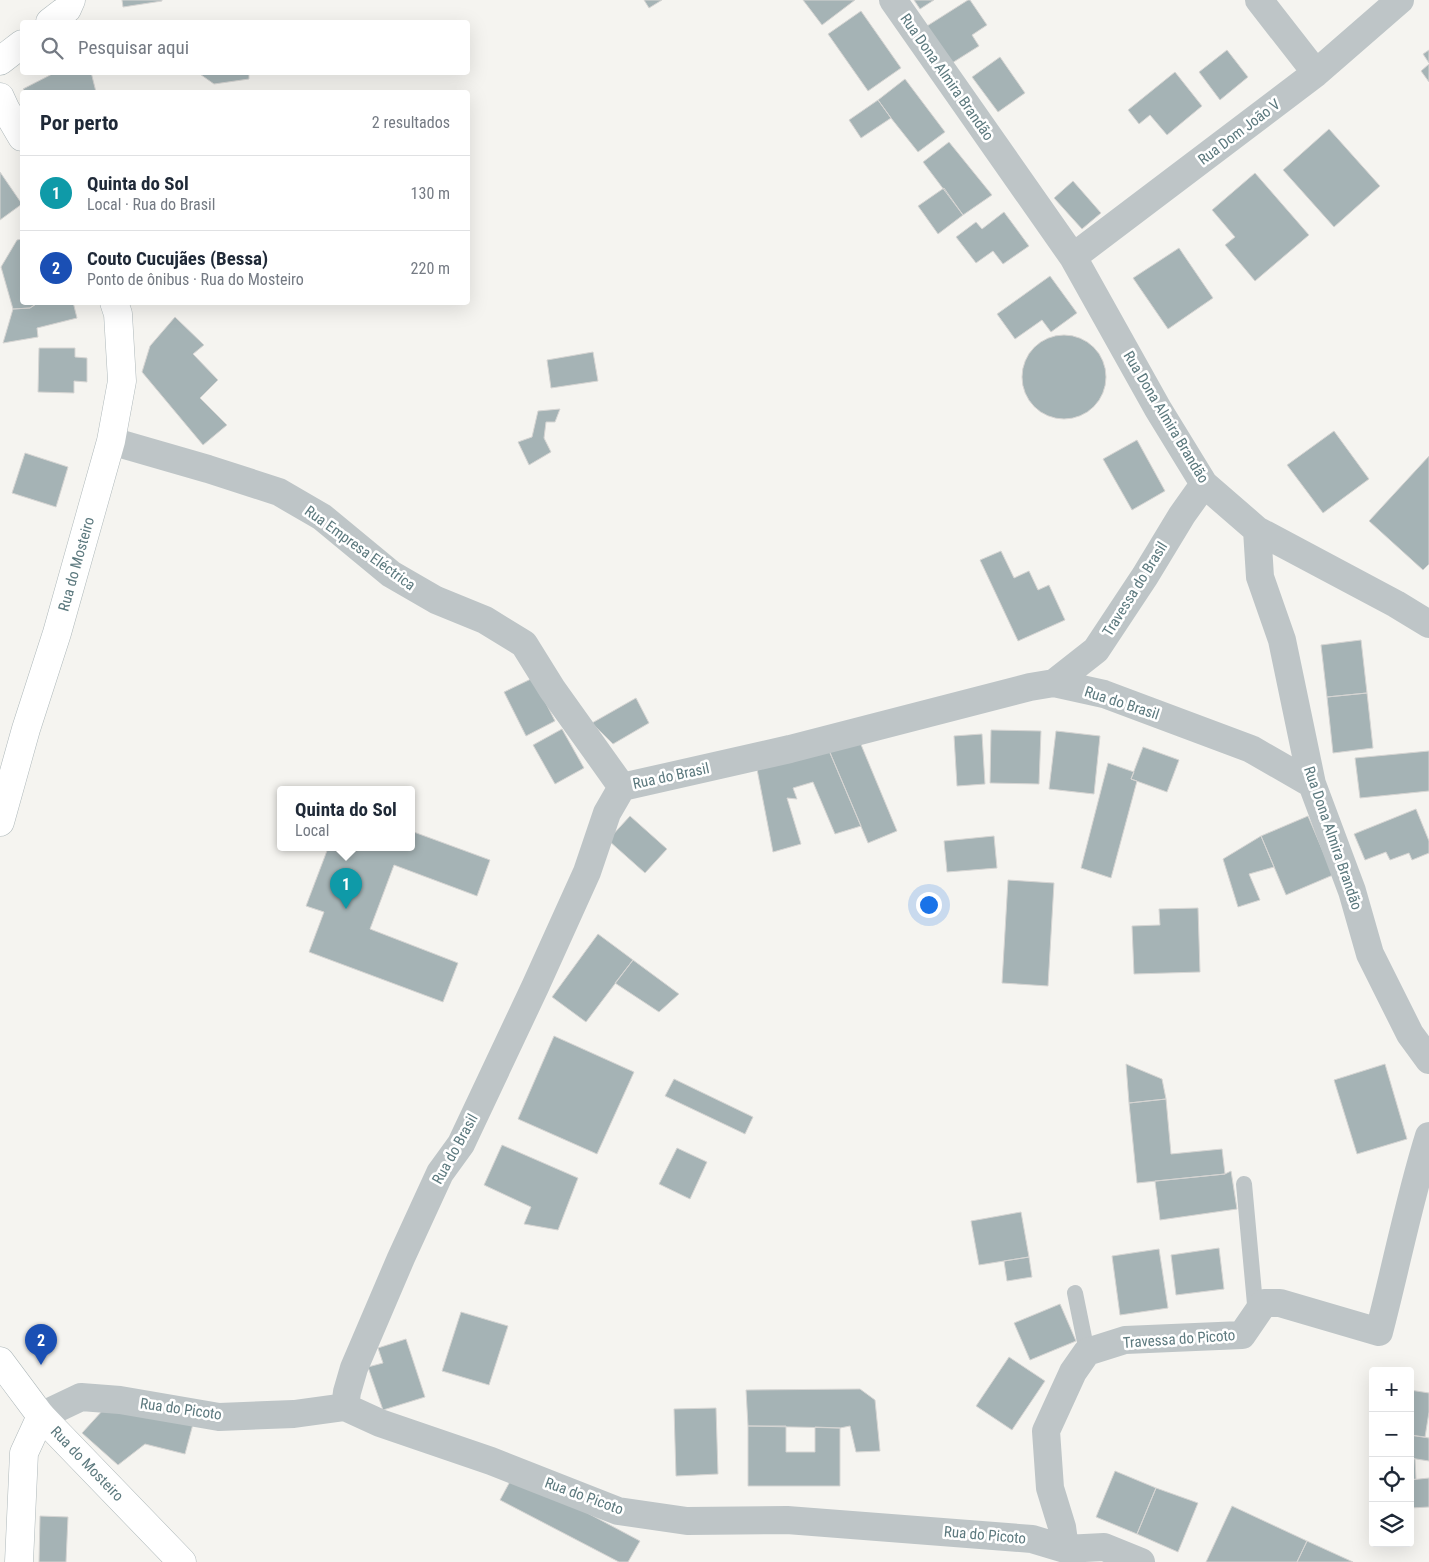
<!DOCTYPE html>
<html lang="pt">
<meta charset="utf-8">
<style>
body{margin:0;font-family:"Roboto Condensed",sans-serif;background:#f2f2f3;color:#1f2937}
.controls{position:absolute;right:15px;bottom:15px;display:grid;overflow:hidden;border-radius:5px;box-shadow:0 5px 20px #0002}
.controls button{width:45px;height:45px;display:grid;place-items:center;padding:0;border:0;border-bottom:1px solid #e0e1e3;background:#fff;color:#1f2937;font:25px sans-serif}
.you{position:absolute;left:928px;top:904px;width:18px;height:18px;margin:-12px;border:4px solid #fff;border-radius:50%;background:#1a73e8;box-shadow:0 0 0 8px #1a73e833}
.badge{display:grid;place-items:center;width:32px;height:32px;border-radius:50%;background:#0b8043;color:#fff;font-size:16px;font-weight:700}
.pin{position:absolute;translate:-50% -41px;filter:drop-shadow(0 1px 2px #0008)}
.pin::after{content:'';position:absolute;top:26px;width:18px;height:15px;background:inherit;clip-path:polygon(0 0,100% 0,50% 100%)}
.popup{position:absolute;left:277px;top:786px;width:138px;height:65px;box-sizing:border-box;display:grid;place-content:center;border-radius:5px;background:#fff;filter:drop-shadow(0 1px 4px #0005);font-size:16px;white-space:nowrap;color:#747a83}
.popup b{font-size:19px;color:#1f2937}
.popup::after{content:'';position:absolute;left:50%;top:100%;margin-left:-10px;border:10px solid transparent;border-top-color:#fff}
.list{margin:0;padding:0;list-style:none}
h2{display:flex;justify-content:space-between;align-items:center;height:65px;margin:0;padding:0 20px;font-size:21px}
h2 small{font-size:16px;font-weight:400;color:#747a83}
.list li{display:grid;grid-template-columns:32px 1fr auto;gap:15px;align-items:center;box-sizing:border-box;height:75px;padding:0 20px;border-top:1px solid #e0e1e3}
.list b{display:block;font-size:19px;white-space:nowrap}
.list p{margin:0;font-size:16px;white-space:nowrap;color:#747a83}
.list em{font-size:16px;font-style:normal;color:#747a83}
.icon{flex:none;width:28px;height:28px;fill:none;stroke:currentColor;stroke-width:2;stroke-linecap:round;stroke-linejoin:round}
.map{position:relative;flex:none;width:1429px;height:1562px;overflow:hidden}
.search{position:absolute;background:#fff;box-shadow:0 5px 20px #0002;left:20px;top:20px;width:450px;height:55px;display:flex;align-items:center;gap:12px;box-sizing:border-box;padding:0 18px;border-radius:5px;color:#747a83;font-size:19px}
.panel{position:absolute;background:#fff;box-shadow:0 5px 20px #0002;left:20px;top:90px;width:450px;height:215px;border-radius:5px}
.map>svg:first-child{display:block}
.building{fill:#a5b3b5;stroke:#d6d5d3}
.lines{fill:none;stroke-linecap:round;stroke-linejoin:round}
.secondary-casing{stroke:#aeb8ba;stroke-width:29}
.service{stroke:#bec5c7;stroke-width:16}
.minor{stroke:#bec5c7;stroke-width:28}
.secondary{stroke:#fff;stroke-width:28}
.labels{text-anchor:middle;stroke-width:5;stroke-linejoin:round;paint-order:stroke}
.street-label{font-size:15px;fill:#5c797e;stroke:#fff}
</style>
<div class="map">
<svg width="1429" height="1562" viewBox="0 0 1429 1562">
<rect width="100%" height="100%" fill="#f5f4f0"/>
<path class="building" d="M122 0H162V1L123 7Z
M644 0H662L649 8Z
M803 0H855L822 25Z
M914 0H934L920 9Z
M968 0H970L987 25 972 35 979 46 952 63 927 26Z
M861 11 901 68 868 91 828 34Z
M1227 50 1248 77 1220 100 1199 72Z
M1429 50V63L1423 54Z
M1000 57 1025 93 998 112 972 77Z
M1429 64V82L1421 71Z
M56 72H91L96 92H25L23 89Z
M197 72H249V79L214 84Z
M1175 72 1202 106 1167 135 1150 115 1139 124 1128 110Z
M905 79 945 132 918 152 891 118 878 100Z
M878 100 891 118 861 138 849 120Z
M1329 129 1380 186 1334 227 1283 170Z
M949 142 992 195 963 215 923 162Z
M0 172 22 204 0 220Z
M1255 173 1309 235 1255 281 1225 245 1235 237 1212 210Z
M1073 181 1101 213 1082 229 1054 198Z
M944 188 963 215 938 234 918 206Z
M1004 212 1029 246 1003 264 993 251 976 263 956 237 976 222 982 229Z
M22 239V302H39L30 308 13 309 1 267 17 240Z
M1179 248 1213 298 1168 329 1133 278Z
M1050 276 1077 313 1051 332 1042 320 1015 339 997 314Z
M39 302H73L77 318 37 328 38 337 3 343 13 309 30 308Z
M175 317 204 345 193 354 218 380 200 398 227 425 203 445 142 372 150 346Z
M1022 377a42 42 0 1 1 84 0a42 42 0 1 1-84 0Z
M39 348H75V357L87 358V382L74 381V393L38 392Z
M593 352 598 381 551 388 547 360Z
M560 409 555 422H546L544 438 551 452 529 465 518 442 532 437 538 411Z
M1334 431 1369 479 1323 513 1287 465Z
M1137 440 1165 491 1132 510 1103 459Z
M25 453 68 467 56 507 12 493Z
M1429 456V564L1423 570 1369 521Z
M1001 551 1014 578 1029 571 1038 590 1049 585 1065 620 1018 641 980 560Z
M1361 640 1367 693 1327 697 1321 645Z
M533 678 555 721 526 736 504 692Z
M1367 693 1373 748 1333 753 1327 697Z
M636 698 649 723 613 744 592 723Z
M562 729 584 768 555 784 533 745Z
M991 730 1041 731 1039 784 990 783Z
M1056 731 1100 736 1094 794 1049 789Z
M982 734 985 784 957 786 954 736Z
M857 735 897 831 868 843 828 748Z
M1143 747 1179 760 1167 792 1131 779Z
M828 748 861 826 835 834 813 782 793 788 797 799 787 798 801 844 773 852 756 764Z
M1429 751V791L1360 798 1355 758Z
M1108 763 1134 772 1131 779 1137 781 1111 878 1081 868Z
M1416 809 1429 841V853L1412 860 1409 853 1390 860 1386 852 1365 860 1354 834Z
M630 816 667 849 645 873 608 840Z
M1308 816 1333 875 1286 895 1261 836Z
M411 831 490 860 477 896 394 865 370 929 458 963 443 1002 309 952 324 912 306 906 328 848H411Z
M994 836 997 868 947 872 944 841Z
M1261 836 1274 867 1249 874 1260 900 1238 907 1223 859Z
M1008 880 1054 883 1048 986 1002 983Z
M1198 908 1200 972 1134 974 1132 926 1160 925 1159 909Z
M598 934 633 960 586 1022 552 997Z
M633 960 679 994 659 1012 615 983Z
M554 1036 634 1072 597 1154 518 1119Z
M1126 1064 1162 1079 1166 1099 1129 1103Z
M1385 1064 1407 1139 1357 1154 1334 1080Z
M674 1079 753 1117 745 1134 665 1096Z
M1166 1099 1171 1154 1222 1149 1225 1174 1137 1183 1129 1103Z
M502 1145 578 1178 558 1230 524 1224 531 1207 484 1185Z
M677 1148 707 1162 690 1199 659 1184Z
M1231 1171 1237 1209 1160 1220 1155 1181 1225 1174Z
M1021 1212 1029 1257 979 1265 971 1221Z
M1219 1248 1224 1289 1176 1295 1171 1255Z
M1159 1249 1168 1308 1120 1315 1112 1256Z
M1029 1257 1032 1277 1007 1281 1004 1261Z
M1060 1304 1076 1341 1030 1360 1014 1323Z
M461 1312 508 1326 489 1385 442 1371Z
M406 1339 425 1397 383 1410 368 1367 383 1363 378 1348Z
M1009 1357 1045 1381 1012 1430 976 1406Z
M860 1389 875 1400 880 1451 856 1452 850 1426 840 1428 748 1426 746 1390Z
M1410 1390 1429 1393V1412L1425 1437 1410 1435Z
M716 1408 718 1474 676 1476 674 1409Z
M103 1410 193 1424 185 1454 145 1444 118 1465 82 1433Z
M748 1426H786V1452H815V1427L840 1428V1486H748Z
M1410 1435 1429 1438V1461L1410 1458Z
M1410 1458 1415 1459 1416 1479 1410 1480Z
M1115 1471 1156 1488 1137 1534 1096 1517Z
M514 1474 640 1541 628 1562H619L500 1500Z
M1429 1478V1507L1410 1508V1480Z
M1156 1488 1198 1503 1178 1552 1137 1534Z
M1232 1506 1307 1541 1297 1562H1206Z
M40 1516 68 1517 66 1562H39Z
M1307 1541 1353 1562H1297Z"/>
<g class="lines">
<g class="secondary-casing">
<g id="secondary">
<path d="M50 22 67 9 71 0"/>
<path d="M0 61 22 44"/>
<path d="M0 97 6 110 22 137"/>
<path id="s1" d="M0 822 26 729 57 633 111 441 122 381 118 314 114 302"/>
<path id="s2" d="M0 1361 41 1416 182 1562"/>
<path d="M19 1562 24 1453 41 1416"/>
</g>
</g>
<path class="service" d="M1244 1184 1256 1315
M1075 1293 1087 1352"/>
<path class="minor" d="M893 0 1073 257 1158 409 1204 484 1257 530 1260 577 1282 640 1312 784 1352 891 1370 954 1410 1034 1429 1060
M1259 0 1316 73
M1073 257 1316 73 1400 0
M111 441 208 469 279 492 322 517 391 574 436 600 485 620 524 644 552 689 622 787
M1257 530 1396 604 1429 624
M1054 683 1096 650 1145 576 1182 515 1204 484
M345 1407 347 1392 354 1368 401 1258 440 1173 461 1144 535 987 587 872 607 813 622 787 790 749 1030 687 1054 683 1104 694 1251 749 1312 784
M41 1416 81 1397 120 1400 219 1417 294 1414 345 1407 380 1423 491 1461 618 1511 687 1521 787 1520 1032 1539 1065 1549 1104 1547 1141 1562
M1065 1549 1062 1527 1050 1488 1046 1431 1073 1372 1087 1352 1125 1340 1242 1335 1264 1303H1280L1379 1332C1396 1267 1409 1200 1429 1136"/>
<use href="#secondary" class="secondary"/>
</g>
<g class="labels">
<g class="street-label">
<text transform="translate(947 77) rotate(55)" y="5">Rua Dona Almira Brandão</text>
<text transform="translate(1239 132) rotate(-37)" y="5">Rua Dom João V</text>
<text transform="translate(1166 417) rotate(59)" y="5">Rua Dona Almira Brandão</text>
<text transform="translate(360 548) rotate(36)" y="5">Rua Empresa Eléctrica</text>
<text dy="5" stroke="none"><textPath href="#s1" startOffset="269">Rua do Mosteiro</textPath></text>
<text transform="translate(1135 589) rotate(-58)" y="5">Travessa do Brasil</text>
<text transform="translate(1122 703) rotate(18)" y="5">Rua do Brasil</text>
<text transform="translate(671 776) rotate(-12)" y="5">Rua do Brasil</text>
<text transform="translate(1333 838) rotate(71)" y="5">Rua Dona Almira Brandão</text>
<text transform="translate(455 1149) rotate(-61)" y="5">Rua do Brasil</text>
<text transform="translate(1179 1339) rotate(-4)" y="5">Travessa do Picoto</text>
<text transform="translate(181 1409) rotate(8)" y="5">Rua do Picoto</text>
<text dy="5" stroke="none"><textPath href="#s2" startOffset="135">Rua do Mosteiro</textPath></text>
<text transform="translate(584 1496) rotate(20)" y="5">Rua do Picoto</text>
<text transform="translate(985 1535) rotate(5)" y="5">Rua do Picoto</text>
</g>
</g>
</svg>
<div class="controls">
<button>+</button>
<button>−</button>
<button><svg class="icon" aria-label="locate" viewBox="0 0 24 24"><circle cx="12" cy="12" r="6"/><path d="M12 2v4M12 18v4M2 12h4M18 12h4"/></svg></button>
<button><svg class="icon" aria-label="layers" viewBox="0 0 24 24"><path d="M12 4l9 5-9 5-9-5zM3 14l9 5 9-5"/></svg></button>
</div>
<div class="you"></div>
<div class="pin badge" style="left:346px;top:909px;background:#0f9aa8">1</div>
<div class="popup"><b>Quinta do Sol</b>Local</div>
<div class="pin badge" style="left:41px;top:1365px;background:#1a4fb4">2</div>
<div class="search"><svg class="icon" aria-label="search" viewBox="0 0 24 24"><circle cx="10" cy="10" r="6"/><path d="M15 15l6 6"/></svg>Pesquisar aqui</div>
<section class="panel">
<h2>Por perto<small>2 resultados</small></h2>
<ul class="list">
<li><span class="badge" style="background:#0f9aa8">1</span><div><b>Quinta do Sol</b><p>Local · Rua do Brasil</p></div><em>130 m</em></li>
<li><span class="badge" style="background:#1a4fb4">2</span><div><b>Couto Cucujães (Bessa)</b><p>Ponto de ônibus · Rua do Mosteiro</p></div><em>220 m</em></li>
</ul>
</section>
</div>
